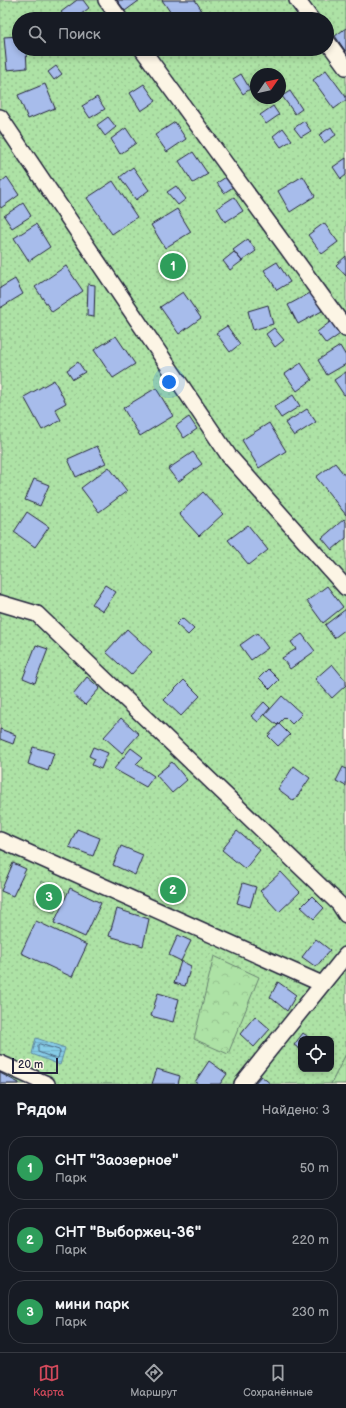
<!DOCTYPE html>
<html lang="ru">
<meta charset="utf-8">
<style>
body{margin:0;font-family:"Balsamiq Sans",sans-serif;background:#20242c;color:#f1f3f6}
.controls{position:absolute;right:12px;bottom:12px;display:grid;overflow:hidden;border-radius:8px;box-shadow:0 2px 6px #0003}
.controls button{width:36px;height:36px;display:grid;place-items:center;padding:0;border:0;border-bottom:1px solid #363941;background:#171b24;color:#f1f3f6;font:20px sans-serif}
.compass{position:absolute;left:250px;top:68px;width:36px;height:36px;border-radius:50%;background:#171b24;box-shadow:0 2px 6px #0003;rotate:56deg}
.scale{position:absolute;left:12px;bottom:10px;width:46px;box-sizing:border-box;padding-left:4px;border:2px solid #22223b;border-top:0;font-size:11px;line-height:14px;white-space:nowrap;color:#22223b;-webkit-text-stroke:3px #fcf5e5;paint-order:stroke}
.you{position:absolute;left:169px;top:382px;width:14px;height:14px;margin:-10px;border:3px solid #fff;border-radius:50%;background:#1a73e8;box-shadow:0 0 0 6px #1a73e833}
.badge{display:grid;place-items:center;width:26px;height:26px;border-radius:50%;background:#d1495b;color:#fff;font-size:13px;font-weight:700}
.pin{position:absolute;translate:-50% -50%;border:2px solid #fff;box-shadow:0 1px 4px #0006}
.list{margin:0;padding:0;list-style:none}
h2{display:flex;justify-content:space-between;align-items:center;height:52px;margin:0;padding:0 16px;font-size:17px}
h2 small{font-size:13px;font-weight:400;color:#9ea1a6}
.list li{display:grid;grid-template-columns:26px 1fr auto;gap:12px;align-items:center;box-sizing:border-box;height:64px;margin:0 8px 8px;padding:0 8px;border:1px solid #363941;border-radius:16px}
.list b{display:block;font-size:15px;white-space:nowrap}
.list p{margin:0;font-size:13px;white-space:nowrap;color:#9ea1a6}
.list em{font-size:13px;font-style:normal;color:#9ea1a6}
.icon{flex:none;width:22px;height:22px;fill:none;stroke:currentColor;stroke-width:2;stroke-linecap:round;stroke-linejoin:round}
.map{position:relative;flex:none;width:346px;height:1084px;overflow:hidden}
.search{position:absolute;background:#171b24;box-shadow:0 2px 6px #0003;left:12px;right:12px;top:12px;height:44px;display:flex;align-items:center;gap:10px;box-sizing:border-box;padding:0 14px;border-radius:22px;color:#9ea1a6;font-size:15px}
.sheet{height:268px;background:#171b24}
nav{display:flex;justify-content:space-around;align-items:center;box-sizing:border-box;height:56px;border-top:1px solid #363941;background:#171b24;font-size:11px;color:#9ea1a6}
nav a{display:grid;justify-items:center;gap:2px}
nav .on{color:#d1495b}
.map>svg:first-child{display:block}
.grass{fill:url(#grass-dots);stroke:#688270;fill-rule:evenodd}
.forest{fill:url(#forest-crowns);stroke:#688270}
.water{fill:url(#water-rules);stroke:#5e88a2}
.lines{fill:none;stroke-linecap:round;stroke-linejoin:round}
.shore{stroke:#4a6680;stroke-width:1}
.building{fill:#a7bceb;stroke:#22223b}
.street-casing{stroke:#22223b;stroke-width:18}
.street{stroke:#fcf5e5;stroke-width:15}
</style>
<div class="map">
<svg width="346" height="1084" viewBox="0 0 346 1084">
<defs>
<pattern id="grass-dots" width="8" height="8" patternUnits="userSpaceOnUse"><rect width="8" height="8" fill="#ade2a5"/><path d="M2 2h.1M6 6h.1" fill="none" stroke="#95c28f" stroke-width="1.8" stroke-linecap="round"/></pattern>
<pattern id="forest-crowns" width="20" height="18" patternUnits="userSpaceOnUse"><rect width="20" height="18" fill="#ade2a5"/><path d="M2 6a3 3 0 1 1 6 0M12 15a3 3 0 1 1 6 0" fill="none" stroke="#95c28f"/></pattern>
<pattern id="water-rules" width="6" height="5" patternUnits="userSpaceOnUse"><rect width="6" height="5" fill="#86cce7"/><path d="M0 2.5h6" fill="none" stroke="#73afc7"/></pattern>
</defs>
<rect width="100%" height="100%" fill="#fcf5e5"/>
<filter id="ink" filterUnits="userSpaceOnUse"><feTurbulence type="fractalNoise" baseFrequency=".025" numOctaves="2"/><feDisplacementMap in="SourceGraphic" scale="8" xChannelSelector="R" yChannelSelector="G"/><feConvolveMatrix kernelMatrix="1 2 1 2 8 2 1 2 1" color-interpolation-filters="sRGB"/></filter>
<g filter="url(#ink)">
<path class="grass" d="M0 0H346V1054L331 1084H0ZM19 19H327V49H19ZM256 74H280V98H256ZM301 1039H331V1069H301Z"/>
<path class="forest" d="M41 881 66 892 54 913 34 903Z
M214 956 259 977 228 1054 194 1039Z
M346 1054V1084H331Z"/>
<path class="water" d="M36 1038 65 1048 60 1065 32 1054Z"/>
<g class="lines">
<path class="shore" d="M40 1044 59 1050 60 1052 58 1058 56 1059 38 1052V1045Z"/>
</g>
<path class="building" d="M77 0H83L89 8 75 19H66L61 12Z
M117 0H140L125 11Z
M162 0H195L201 9 187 19H175Z
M43 12 48 19H33Z
M346 28V52L335 36Z
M19 36V49H26L27 68 7 70 4 37Z
M56 66 62 74 54 80 48 72Z
M326 70 346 97V100L334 109 313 80Z
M241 74 250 89 243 94 233 79Z
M45 84 55 108 28 119 18 95Z
M144 84 156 101 141 111 130 93Z
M290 91 302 109 295 114 282 96Z
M97 97 105 109 90 118 82 106Z
M273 106 279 115 266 124 260 115Z
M108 117 116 127 105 136 97 125Z
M304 121 311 131 301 137 294 128Z
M175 122 186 139 167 152 155 135Z
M331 127 336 135 324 143 319 135Z
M126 128 136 143 120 154 111 139Z
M283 128 292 140 281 147 273 136Z
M193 152 208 174 193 183 179 161Z
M346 158V175L341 179 333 167Z
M133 167 149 190 136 200 120 177Z
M229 175 236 185 224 193 217 183Z
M303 176 315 196 290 212 278 191Z
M7 177 19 195 1 208 0 206V183Z
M113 181 137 217 112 234 87 198Z
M176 186 186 199 178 205 167 192Z
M234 197 243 211 225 222 217 208Z
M23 203 31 216 12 228 4 216Z
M177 209 191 232 165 248 151 225Z
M324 223 338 242 322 254 308 235Z
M36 224 50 247 29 261 14 238Z
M248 239 256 251 242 261 233 250Z
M234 252 242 261 230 270 223 261Z
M346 256V276L336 265Z
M277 262 290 282 277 290 264 270Z
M66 266 83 291 52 312 35 287Z
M15 279 23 294 0 308V288Z
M88 284 95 285 94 317 87 316Z
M183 292 201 318 179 334 160 307Z
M312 292 322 311 298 324 288 305Z
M268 305 273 324 253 330 248 311Z
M334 319 343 332 326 344 317 332Z
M227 326 240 344 230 352 216 333Z
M274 328 284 340 275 347 266 334Z
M116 336 135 364 113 378 94 350Z
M340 346 346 356V364L327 375 318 360Z
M78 362 85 372 73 379 67 370Z
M301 363 312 380 297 391 285 374Z
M346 372V394L344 395 334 380Z
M54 380 66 403 55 409 61 420 42 430 24 397Z
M156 388 173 416 140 436 123 408Z
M293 395 300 406 281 418 274 407Z
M307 409 316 422 294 436 285 423Z
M189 417 197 429 184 438 176 426Z
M269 423 286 451 259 468 242 440Z
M97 446 106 463 76 477 68 459Z
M193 452 202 464 178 482 168 469Z
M335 463 346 477V515L316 477Z
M109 467 127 491 99 512 81 488Z
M34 479 49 485 40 506 25 500Z
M203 492 223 514 199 536 179 514Z
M27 512 49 527 35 547 14 532Z
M344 519 346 522V538L332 550 322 538Z
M248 525 268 550 249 565 228 540Z
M105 585 116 592 103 611 92 604Z
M327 586 343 607 323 623 307 601Z
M346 609V629L334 638 325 625Z
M182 618 194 629 188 635 176 624Z
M127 629 152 652 131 675 106 652Z
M257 633 268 648 251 660 240 645Z
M302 634 315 651 290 669 282 658 296 649 291 642Z
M36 645 48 649 35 683 23 678Z
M332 664 346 681V685L332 698 315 679Z
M268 669 279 680 270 689 259 678Z
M87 677 100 688 85 705 73 694Z
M184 680 200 696 181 716 164 700Z
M282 696 302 714 292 724 285 717 277 725 265 715Z
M264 702 270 708 258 722 251 716Z
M121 718 139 734 122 753 104 737Z
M279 724 290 735 278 746 268 736Z
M0 729 16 735 13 744 0 739Z
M33 747 54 753 48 771 28 764Z
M93 747 108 753 101 769 92 765 95 759 89 756Z
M131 748 143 757 136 764 154 776 146 787 114 769Z
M172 762 187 780 172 793 156 775Z
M294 766 310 778 294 801 278 789Z
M343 767 346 769V786L336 781Z
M77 829 100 838 93 856 69 847Z
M237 831 260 850 245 869 222 850Z
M121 846 143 855 135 875 113 865Z
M13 863 26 869 13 896 1 891Z
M281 872 300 892 279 912 260 891Z
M243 883 256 887 250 907 237 903Z
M70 888 101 903 85 937 54 923Z
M312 896 324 908 314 919 301 907Z
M117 909 149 919 143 946 109 936Z
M36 921 87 945 72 977 21 953Z
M178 935 191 941 181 961 169 955Z
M316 939 330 950 316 967 302 957Z
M181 961 191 966 185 986 174 983Z
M278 982 296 995 287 1011 270 997Z
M158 993 179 999 173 1022 151 1016Z
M255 1016 270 1029 254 1047 240 1034Z
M303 1033 311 1039H301V1050L294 1045Z
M209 1061 227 1074 220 1084H198L195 1082Z
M157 1069 180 1076 178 1084H152Z
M0 1073 19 1083V1084H0Z
M261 1076 271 1084H254Z"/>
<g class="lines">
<g class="street-casing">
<path id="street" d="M106 0 120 19
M297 0 311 19
M327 41 346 67
M142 49 346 329
M0 117 229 456 346 588
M0 603 37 614 339 904 346 915
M0 840 322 984
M0 1063 47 1084
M242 1084 346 955"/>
</g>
<use href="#street" class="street"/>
</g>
</g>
</svg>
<div class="controls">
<button><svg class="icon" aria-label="locate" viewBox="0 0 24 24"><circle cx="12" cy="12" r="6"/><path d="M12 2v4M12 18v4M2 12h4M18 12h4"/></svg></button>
</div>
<svg class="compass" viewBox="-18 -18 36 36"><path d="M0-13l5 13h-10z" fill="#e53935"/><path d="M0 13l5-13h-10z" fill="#9ea1a6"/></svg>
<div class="scale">20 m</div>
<div class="you"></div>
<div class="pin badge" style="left:173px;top:266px;background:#2e9e5b">1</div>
<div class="pin badge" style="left:173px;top:890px;background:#2e9e5b">2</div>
<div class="pin badge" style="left:49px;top:897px;background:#2e9e5b">3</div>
<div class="search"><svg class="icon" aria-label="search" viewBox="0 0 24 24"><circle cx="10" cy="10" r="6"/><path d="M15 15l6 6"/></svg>Поиск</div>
</div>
<section class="sheet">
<h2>Рядом<small>Найдено: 3</small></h2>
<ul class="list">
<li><span class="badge" style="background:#2e9e5b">1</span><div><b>СНТ &quot;Заозерное&quot;</b><p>Парк</p></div><em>50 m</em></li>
<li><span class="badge" style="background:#2e9e5b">2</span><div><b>СНТ &quot;Выборжец-36&quot;</b><p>Парк</p></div><em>220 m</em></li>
<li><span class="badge" style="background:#2e9e5b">3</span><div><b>мини парк</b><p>Парк</p></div><em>230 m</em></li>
</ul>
</section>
<nav>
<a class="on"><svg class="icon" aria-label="map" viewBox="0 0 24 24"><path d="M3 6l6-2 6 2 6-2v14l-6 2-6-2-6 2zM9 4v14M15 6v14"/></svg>Карта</a>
<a><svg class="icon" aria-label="directions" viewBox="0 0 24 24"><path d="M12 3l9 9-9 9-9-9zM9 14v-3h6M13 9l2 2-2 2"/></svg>Маршрут</a>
<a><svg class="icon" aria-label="saved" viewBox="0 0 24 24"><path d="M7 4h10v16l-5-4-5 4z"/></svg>Сохранённые</a>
</nav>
